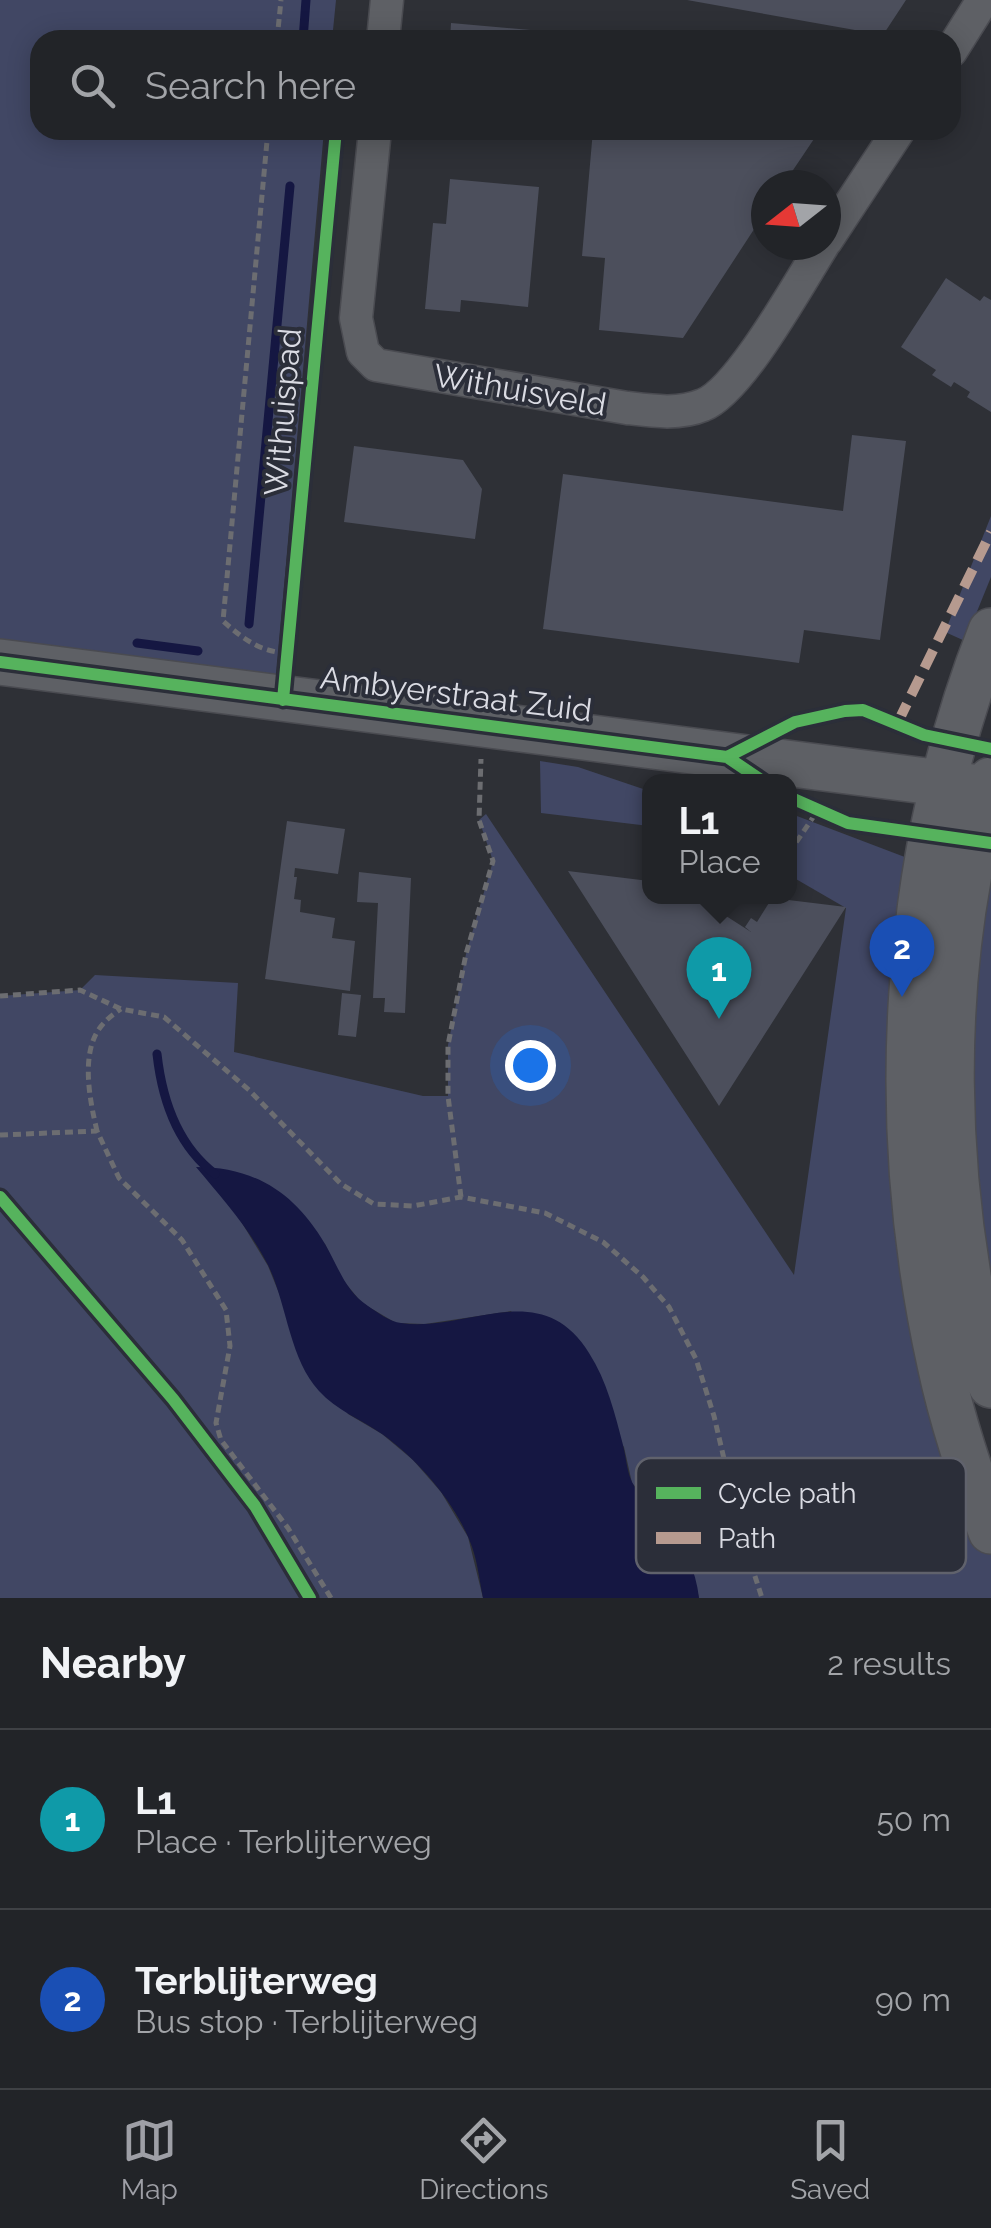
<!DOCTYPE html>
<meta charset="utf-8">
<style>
body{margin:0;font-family:Raleway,sans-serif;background:#2e3034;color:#f1f3f6}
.compass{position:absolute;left:751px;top:170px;width:90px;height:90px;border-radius:50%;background:#222428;box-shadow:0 5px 25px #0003;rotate:253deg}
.you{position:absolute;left:530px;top:1065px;width:35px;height:35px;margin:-25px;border:8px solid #fff;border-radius:50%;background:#1a73e8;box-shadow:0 0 0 15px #1a73e833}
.badge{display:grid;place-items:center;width:65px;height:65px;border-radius:50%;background:#9e9fa6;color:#fff;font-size:32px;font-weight:700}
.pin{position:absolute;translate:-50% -82px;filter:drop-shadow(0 2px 5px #0008)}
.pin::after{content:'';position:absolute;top:52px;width:35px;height:30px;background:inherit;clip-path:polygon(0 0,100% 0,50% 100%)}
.popup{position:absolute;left:642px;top:774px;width:155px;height:130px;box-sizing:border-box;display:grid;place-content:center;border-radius:20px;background:#222428;filter:drop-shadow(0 2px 8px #0005);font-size:32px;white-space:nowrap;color:#a2a4a8}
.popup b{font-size:38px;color:#f1f3f6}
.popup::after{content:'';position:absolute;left:50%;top:100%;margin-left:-20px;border:20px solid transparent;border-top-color:#222428}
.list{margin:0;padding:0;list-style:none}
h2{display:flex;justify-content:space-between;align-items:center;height:130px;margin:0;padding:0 40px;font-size:42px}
h2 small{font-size:32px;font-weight:400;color:#a2a4a8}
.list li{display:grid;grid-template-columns:65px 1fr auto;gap:30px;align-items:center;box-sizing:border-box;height:180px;padding:0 40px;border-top:2px solid #3f4145}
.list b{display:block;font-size:38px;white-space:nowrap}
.list p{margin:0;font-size:32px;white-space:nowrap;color:#a2a4a8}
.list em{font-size:32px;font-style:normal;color:#a2a4a8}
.icon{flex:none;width:55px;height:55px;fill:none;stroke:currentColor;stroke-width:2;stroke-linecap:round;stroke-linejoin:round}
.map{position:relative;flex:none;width:991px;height:1598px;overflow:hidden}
.search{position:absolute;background:#222428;box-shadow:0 5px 25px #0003;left:30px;right:30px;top:30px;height:110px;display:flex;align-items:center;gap:25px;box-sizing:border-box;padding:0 35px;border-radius:30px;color:#a2a4a8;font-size:38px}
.sheet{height:490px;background:#222428}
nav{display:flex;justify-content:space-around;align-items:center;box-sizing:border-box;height:140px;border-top:2px solid #3f4145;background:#222428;font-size:28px;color:#a2a4a8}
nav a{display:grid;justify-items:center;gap:5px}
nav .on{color:#9e9fa6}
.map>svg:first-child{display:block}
.green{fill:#414764}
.water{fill:#151742}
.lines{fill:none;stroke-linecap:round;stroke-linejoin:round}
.stream{stroke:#151742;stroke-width:9}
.building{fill:#4c4f5c}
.street-casing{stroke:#4a4b51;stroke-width:35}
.secondary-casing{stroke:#4a4b51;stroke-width:48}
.path{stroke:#6c6d71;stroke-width:5;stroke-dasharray:8 5;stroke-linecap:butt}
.street{stroke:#5e6065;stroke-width:32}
.secondary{stroke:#5e6065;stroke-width:45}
.quiet{stroke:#b69a8f;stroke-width:10;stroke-dasharray:20 10;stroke-linecap:butt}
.cycleway-casing{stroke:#2b2e39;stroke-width:19}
.cycleway{stroke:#56b35d;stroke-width:12}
.labels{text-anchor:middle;stroke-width:8;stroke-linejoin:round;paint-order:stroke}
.street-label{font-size:32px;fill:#dadbe3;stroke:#2b2e39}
.key{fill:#2b2e39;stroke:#60626c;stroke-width:2.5}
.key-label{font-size:28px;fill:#dadbe3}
</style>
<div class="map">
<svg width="991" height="1598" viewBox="0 0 991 1598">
<rect width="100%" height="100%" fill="#2e3036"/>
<path class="green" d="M0 0H336L332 40H40V130H324L276 678 0 642Z
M991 516V577L965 641 945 632Z
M540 761 578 767 649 791V826L541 813Z
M789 813 910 859 894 1001 991 1548V1598H699L689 1556 655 1508 632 1483 624 1447 511 1311 425 1324 396 1323 362 1303 342 1279 325 1244 198 1167 239 1218 268 1266 287 1313 348 1414 382 1434 413 1460 441 1492 468 1537 483 1598H0V996L80 990 95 975 238 983 234 1052 423 1096H448V1045L466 954 493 861 479 820 486 814 794 1275 846 908 789 875Z
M991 864V1347L965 1037Z"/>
<path class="water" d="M196 1167C255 1167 295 1193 325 1244 338 1266 345 1291 368 1306 377 1312 390 1322 401 1323 466 1333 541 1275 589 1353 607 1381 615 1414 623 1445 626 1457 627 1472 632 1482 636 1491 646 1498 652 1505 676 1532 695 1561 699 1598H483C479 1578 477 1557 469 1539 452 1499 417 1459 382 1434 362 1420 336 1410 319 1391 289 1358 287 1304 268 1265 249 1228 222 1198 196 1167Z"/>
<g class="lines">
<path class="stream" d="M303 40 306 0
M294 134V130
M249 624 290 186
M137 643 198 651
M157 1054C162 1099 177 1145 215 1174"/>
</g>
<path class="building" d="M687 0H906L883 35Z
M451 23 542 31 541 40H450Z
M593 130H820L783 185H766V211L683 338 599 330 605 258 582 256Z
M450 179 539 187 528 307 461 300 460 312 425 309 433 223 446 224Z
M946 278 980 301 984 296 991 300V412L967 397 970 392 954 382 951 387 932 375 936 370 901 347Z
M852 435 906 441 880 640 804 630 799 663 543 629 563 474 843 511Z
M354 446 463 460 482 489 475 539 344 522Z
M287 821 345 829 338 874 295 868 294 877H297L294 899 301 900 300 912 335 918 332 938 355 941 350 991 265 979Z
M568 871 649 881V896H695L751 932 745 927 751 918 757 922 772 898 846 907 719 1106Z
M359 872 411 878 405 1013 384 1012 385 998H373L378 903 357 902Z
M342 993 361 995 356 1037 338 1035Z"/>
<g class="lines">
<g class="street-casing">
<path id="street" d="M383 40 387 0
M951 51 983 0
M375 130 356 318 363 352 376 365 627 408C652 411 679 415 703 405 740 391 800 281 823 245
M826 241 899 130"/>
</g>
<g class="secondary-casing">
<path id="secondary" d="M991 631C901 860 887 1123 940 1364 952 1421 971 1476 991 1531
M0 662 988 789
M991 780C935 975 941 1189 991 1385"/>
</g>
<path class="path" d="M277 40 281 0
M268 130 223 621C243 639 262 653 289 653
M789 853 818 810
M0 996 80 990 121 1009 164 1017 249 1090 341 1184 374 1204 413 1206 461 1197 545 1213 603 1242 643 1277 669 1307 696 1359 714 1416 742 1536 762 1598
M97 1131C90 1101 79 1050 103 1024 108 1018 115 1013 121 1009
M0 1135 97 1131 119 1178 182 1240 226 1310 230 1346 216 1423 221 1440 288 1528 331 1598
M461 1197 448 1096V1045L466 954 493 861 479 820 481 759"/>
<use href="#street" class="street"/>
<use href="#secondary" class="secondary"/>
<path class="quiet" d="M898 722 991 532"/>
<g class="cycleway-casing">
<path id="cycleway" d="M0 662 727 757 764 782
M283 700 336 130
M727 757 795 722 845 711 863 710 924 735 991 749
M789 797 848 823 991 843
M0 1197 173 1399 255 1506 310 1598"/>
</g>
<use href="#cycleway" class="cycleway"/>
</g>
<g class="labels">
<g class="street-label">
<text transform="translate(520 390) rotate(10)" y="11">Withuisveld</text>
<text transform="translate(283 412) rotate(-85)" y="11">Withuispad</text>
<text transform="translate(456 694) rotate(7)" y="11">Ambyerstraat Zuid</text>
</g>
</g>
<rect x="636" y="1458" width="330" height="115" rx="15" class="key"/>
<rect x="656" y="1487" width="45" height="12" fill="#56b35d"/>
<rect x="656" y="1532" width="45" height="12" fill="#b69a8f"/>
<g class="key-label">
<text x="718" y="1503">Cycle path</text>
<text x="718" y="1548">Path</text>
</g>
</svg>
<svg class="compass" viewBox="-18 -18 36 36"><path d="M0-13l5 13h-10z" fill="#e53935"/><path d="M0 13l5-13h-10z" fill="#a2a4a8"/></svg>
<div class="you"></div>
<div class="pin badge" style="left:719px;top:1019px;background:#0f9aa8">1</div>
<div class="popup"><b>L1</b>Place</div>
<div class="pin badge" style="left:902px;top:997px;background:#1a4fb4">2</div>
<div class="search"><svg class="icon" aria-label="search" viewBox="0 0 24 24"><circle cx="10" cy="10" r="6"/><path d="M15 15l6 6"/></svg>Search here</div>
</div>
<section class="sheet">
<h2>Nearby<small>2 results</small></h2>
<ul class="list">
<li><span class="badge" style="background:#0f9aa8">1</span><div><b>L1</b><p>Place · Terblijterweg</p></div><em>50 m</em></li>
<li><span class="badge" style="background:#1a4fb4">2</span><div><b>Terblijterweg</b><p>Bus stop · Terblijterweg</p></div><em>90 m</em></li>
</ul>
</section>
<nav>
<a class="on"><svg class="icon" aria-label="map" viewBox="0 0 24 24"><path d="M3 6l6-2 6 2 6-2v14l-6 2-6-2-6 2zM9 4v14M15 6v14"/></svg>Map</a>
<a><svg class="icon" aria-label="directions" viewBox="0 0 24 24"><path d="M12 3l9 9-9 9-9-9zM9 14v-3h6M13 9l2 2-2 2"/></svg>Directions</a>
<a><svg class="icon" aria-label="saved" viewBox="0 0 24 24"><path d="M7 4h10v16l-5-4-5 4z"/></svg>Saved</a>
</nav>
